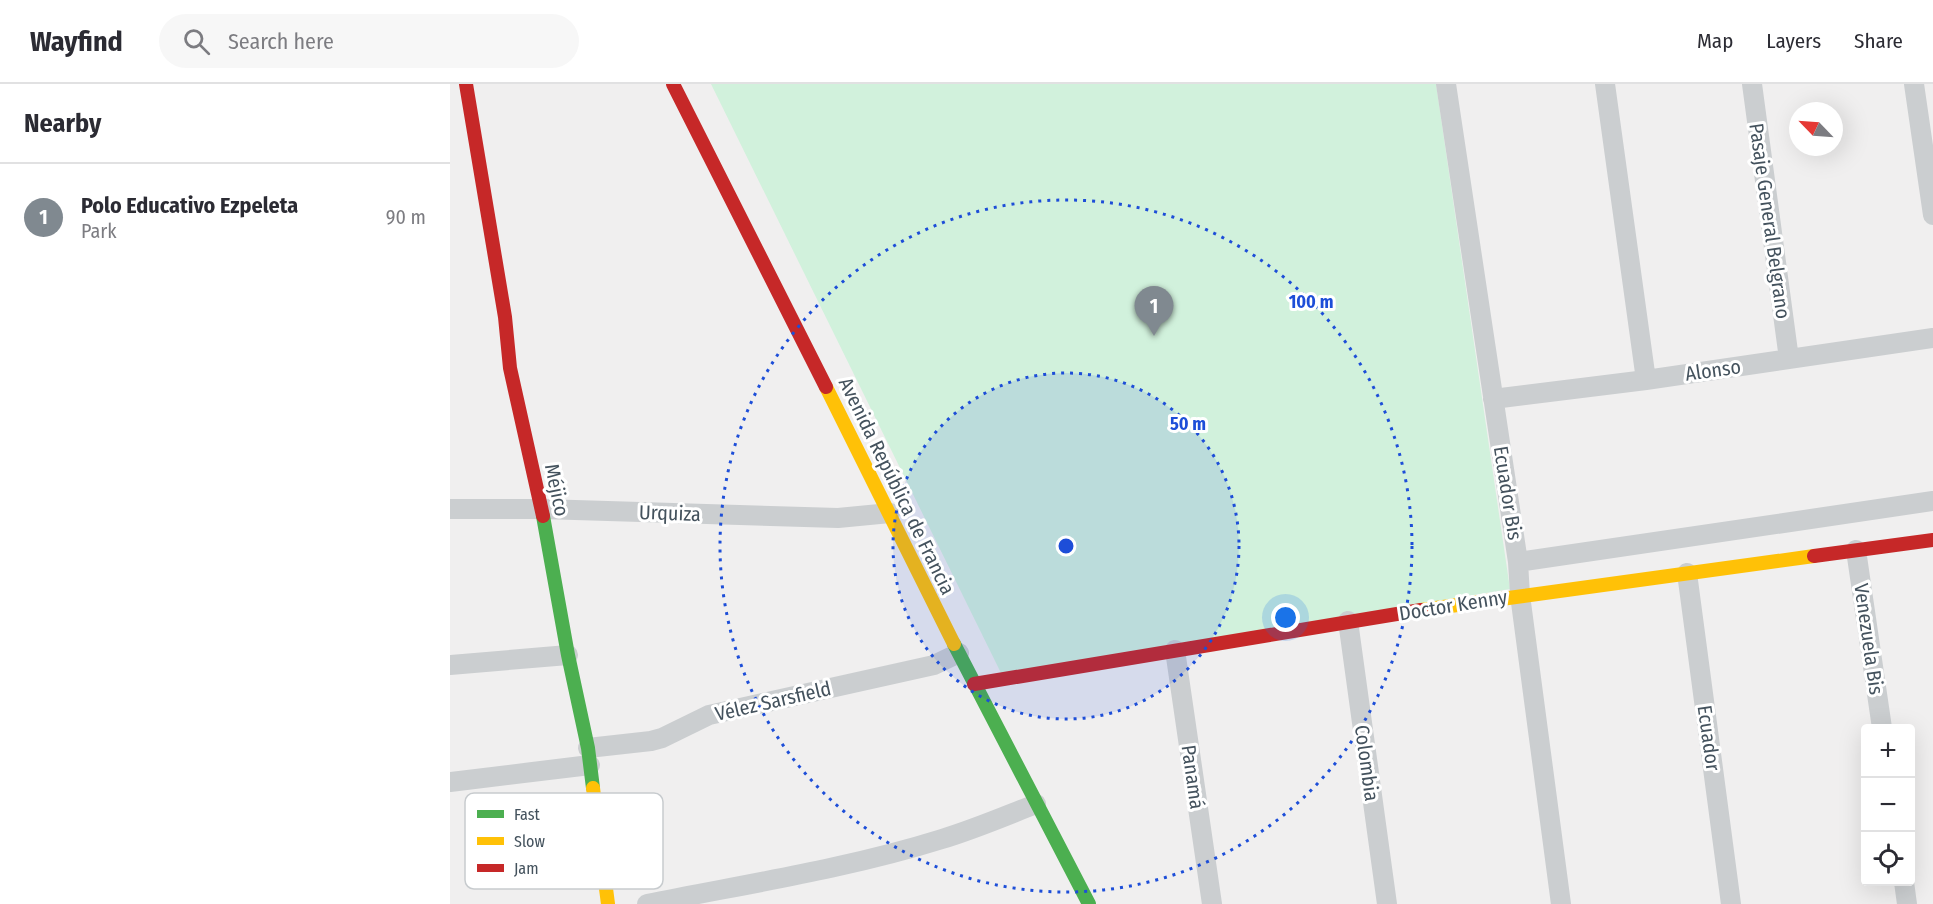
<!DOCTYPE html>
<meta charset="utf-8">
<style>
body{margin:0;font-family:"Fira Sans Condensed",sans-serif;background:#f7f7f7;color:#2b2b33}
.controls{position:absolute;right:18px;bottom:18px;display:grid;overflow:hidden;border-radius:6px;box-shadow:0 6px 24px #0002}
.controls button{width:54px;height:54px;display:grid;place-items:center;padding:0;border:0;border-bottom:2px solid #e1e1e2;background:#fff;color:#2b2b33;font:30px sans-serif}
.compass{position:absolute;left:1339px;top:18px;width:54px;height:54px;border-radius:50%;background:#fff;box-shadow:0 6px 24px #0002;rotate:295deg}
.you{position:absolute;left:836px;top:534px;width:21px;height:21px;margin:-15px;border:4px solid #fff;border-radius:50%;background:#1a73e8;box-shadow:0 0 0 9px #1a73e833}
.badge{display:grid;place-items:center;width:39px;height:39px;border-radius:50%;background:#808990;color:#fff;font-size:20px;font-weight:700}
.pin{position:absolute;translate:-50% -50px;filter:drop-shadow(0 2px 3px #0008)}
.pin::after{content:'';position:absolute;top:32px;width:21px;height:18px;background:inherit;clip-path:polygon(0 0,100% 0,50% 100%)}
.list{margin:0;padding:0;list-style:none}
h2{display:flex;justify-content:space-between;align-items:center;height:78px;margin:0;padding:0 24px;font-size:26px}
h2 small{font-size:20px;font-weight:400;color:#7c7c81}
.list li{display:grid;grid-template-columns:39px 1fr auto;gap:18px;align-items:center;box-sizing:border-box;height:108px;padding:0 24px;border-top:2px solid #e1e1e2}
.list b{display:block;font-size:22px;white-space:nowrap}
.list p{margin:0;font-size:20px;white-space:nowrap;color:#7c7c81}
.list em{font-size:20px;font-style:normal;color:#7c7c81}
.icon{flex:none;width:33px;height:33px;fill:none;stroke:currentColor;stroke-width:2;stroke-linecap:round;stroke-linejoin:round}
.map{position:relative;flex:none;width:1483px;height:820px;overflow:hidden}
header{display:flex;align-items:center;gap:36px;box-sizing:border-box;height:84px;padding:0 30px;background:#fff;border-bottom:2px solid #e1e1e2}
header strong{font-size:28px}
nav{display:flex;gap:33px;margin-inline-start:auto;font-size:21px}
.search{width:420px;height:54px;background:#f7f7f7;display:flex;align-items:center;gap:15px;box-sizing:border-box;padding:0 21px;border-radius:33px;color:#7c7c81;font-size:22px}
main{display:flex}
aside{flex:1;background:#fff}
.map>svg:first-child{display:block}
.green{fill:#d1f1dc}
.lines{fill:none;stroke-linecap:round;stroke-linejoin:round}
.street{stroke:#cbced0;stroke-width:20}
.fast{stroke:#4caf50;stroke-width:14}
.slow{stroke:#ffc107;stroke-width:14}
.jam{stroke:#c62828;stroke-width:14}
.ring{fill:none;stroke:#1d4ed8;stroke-width:3;stroke-dasharray:3 6}
.labels{text-anchor:middle;stroke-width:6;stroke-linejoin:round;paint-order:stroke}
.street-label{font-size:20px;fill:#44525d;stroke:#fff}
.key{fill:#fff;stroke:#c7cbce;stroke-width:1.5}
.key-label{font-size:16px;fill:#44525d}
.centre{fill:#1d4ed8;stroke:#fff;stroke-width:3}
.ring-label{font-size:18px;text-anchor:middle;font-weight:bold;fill:#1d4ed8;stroke:#fff;stroke-width:6;stroke-linejoin:round;paint-order:stroke}
</style>
<header>
<strong>Wayfind</strong>
<div class="search"><svg class="icon" aria-label="search" viewBox="0 0 24 24"><circle cx="10" cy="10" r="6"/><path d="M15 15l6 6"/></svg>Search here</div>
<nav><a>Map</a><a>Layers</a><a>Share</a></nav>
</header>
<main>
<aside>
<h2>Nearby<small></small></h2>
<ul class="list">
<li><span class="badge">1</span><div><b>Polo Educativo Ezpeleta</b><p>Park</p></div><em>90 m</em></li>
</ul>
</aside>
<div class="map">
<svg width="1483" height="820" viewBox="0 0 1483 820">
<rect width="100%" height="100%" fill="#f0efef"/>
<path class="green" d="M261 0H986L1060 505 551 589Z"/>
<g class="lines">
<path class="street" d="M996 0 1068 478 1070 511 1111 820
M1155 0 1196 296
M1302 0 1339 275
M1464 0 1483 131
M1043 315 1196 296 1483 254
M0 425H92L388 434 440 429
M1406 466 1432 644
M1068 478 1483 417
M1237 489 1281 820
M898 537 937 820
M725 566 762 820
M0 581 118 571
M138 664 201 657 212 654 259 631 484 581 509 569
M0 698 140 681
M1454 798 1457 820
M197 820C296 800 396 785 492 755 525 745 555 732 586 720"/>
<path class="fast" d="M93 432 118 571 138 664 143 704
M504 560 639 820"/>
<path class="slow" d="M376 303 504 560
M971 526 1364 472
M143 704 158 820"/>
<path class="jam" d="M16 0 55 233 60 284 93 432
M223 0 376 303
M1364 472 1483 456
M524 600 971 526"/>
</g>
<circle cx="616" cy="462" r="173" fill="#1d4ed8" fill-opacity=".12"/>
<g class="ring">
<circle cx="616" cy="462" r="173"/>
<circle cx="616" cy="462" r="346"/>
</g>
<g class="labels">
<g class="street-label">
<text transform="translate(1320 137) rotate(82)" y="7">Pasaje General Belgrano</text>
<text transform="translate(1263 286) rotate(-8)" y="7">Alonso</text>
<text transform="translate(447 402) rotate(64)" y="7">Avenida República de Francia</text>
<text transform="translate(107 406) rotate(78)" y="7">Méjico</text>
<text transform="translate(1058 409) rotate(81)" y="7">Ecuador Bis</text>
<text transform="translate(220 429) rotate(2)" y="7">Urquiza</text>
<text transform="translate(1003 521) rotate(-9)" y="7">Doctor Kenny</text>
<text transform="translate(1419 555) rotate(82)" y="7">Venezuela Bis</text>
<text transform="translate(323 617) rotate(-13)" y="7">Vélez Sarsfield</text>
<text transform="translate(1259 654) rotate(82)" y="7">Ecuador</text>
<text transform="translate(917 679) rotate(82)" y="7">Colombia</text>
<text transform="translate(743 693) rotate(82)" y="7">Panamá</text>
</g>
</g>
<rect x="15" y="709" width="198" height="96" rx="9" class="key"/>
<rect x="27" y="726" width="27" height="8" fill="#4caf50"/>
<rect x="27" y="753" width="27" height="8" fill="#ffc107"/>
<rect x="27" y="780" width="27" height="8" fill="#c62828"/>
<g class="key-label">
<text x="64" y="736">Fast</text>
<text x="64" y="763">Slow</text>
<text x="64" y="790">Jam</text>
</g>
<circle cx="616" cy="462" r="9" class="centre"/>
<g class="ring-label">
<text x="861" y="224">100 m</text>
<text x="738" y="346">50 m</text>
</g>
</svg>
<div class="controls">
<button>+</button>
<button>−</button>
<button><svg class="icon" aria-label="locate" viewBox="0 0 24 24"><circle cx="12" cy="12" r="6"/><path d="M12 2v4M12 18v4M2 12h4M18 12h4"/></svg></button>
</div>
<svg class="compass" viewBox="-18 -18 36 36"><path d="M0-13l5 13h-10z" fill="#e53935"/><path d="M0 13l5-13h-10z" fill="#7c7c81"/></svg>
<div class="you"></div>
<div class="pin badge" style="left:704px;top:252px">1</div>
</div>
</main>
